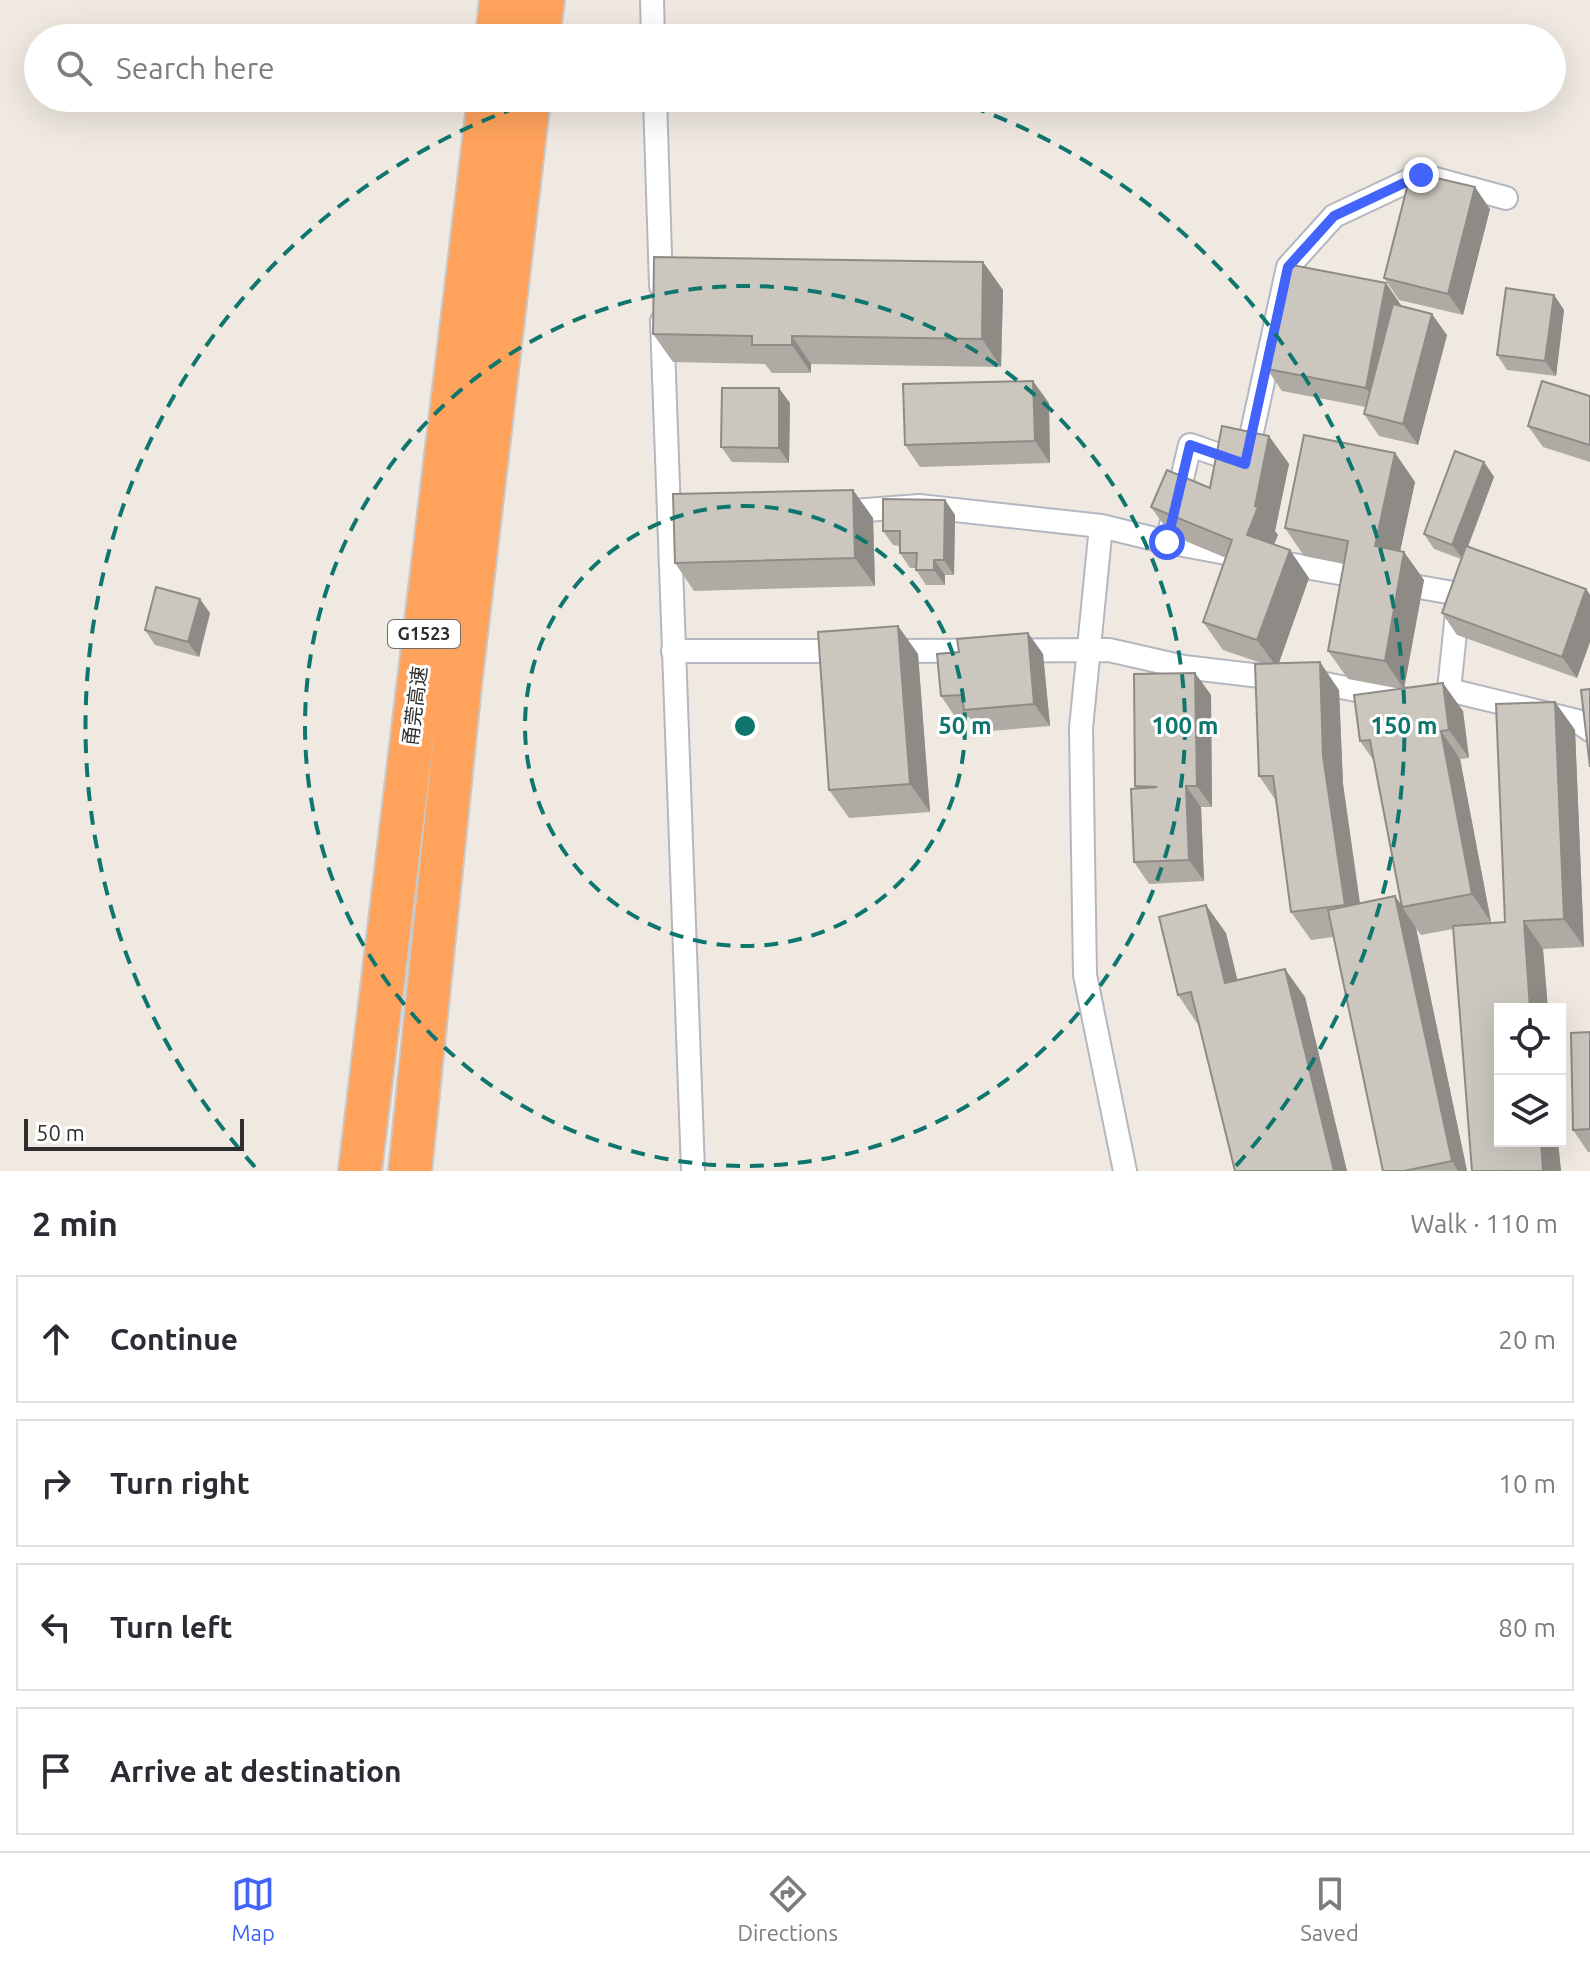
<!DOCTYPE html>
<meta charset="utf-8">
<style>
body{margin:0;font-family:Ubuntu,"Noto Sans SC",sans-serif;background:#f2f2f3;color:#2b2b33}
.controls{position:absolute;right:24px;bottom:24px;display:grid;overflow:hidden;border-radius:0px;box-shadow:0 8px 32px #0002}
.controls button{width:72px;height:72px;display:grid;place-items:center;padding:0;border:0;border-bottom:2px solid #e1e1e2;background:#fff;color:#2b2b33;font:40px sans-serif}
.scale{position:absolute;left:24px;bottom:20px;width:220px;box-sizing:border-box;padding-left:8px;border:4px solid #2e2e2e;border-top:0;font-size:22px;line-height:28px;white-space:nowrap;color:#2e2e2e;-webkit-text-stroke:6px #fff;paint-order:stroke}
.stop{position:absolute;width:24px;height:24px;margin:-18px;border:6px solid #4264fb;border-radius:50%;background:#fff}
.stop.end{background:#4264fb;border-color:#fff;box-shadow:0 2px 8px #0008}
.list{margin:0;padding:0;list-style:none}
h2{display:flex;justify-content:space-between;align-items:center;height:104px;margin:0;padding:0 32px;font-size:34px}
h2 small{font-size:26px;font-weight:400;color:#7c7c81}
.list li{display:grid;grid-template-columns:52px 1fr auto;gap:24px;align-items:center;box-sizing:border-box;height:128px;margin:0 16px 16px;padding:0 16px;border:2px solid #e1e1e2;border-radius:0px}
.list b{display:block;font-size:30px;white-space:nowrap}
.list em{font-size:26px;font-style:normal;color:#7c7c81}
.icon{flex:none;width:44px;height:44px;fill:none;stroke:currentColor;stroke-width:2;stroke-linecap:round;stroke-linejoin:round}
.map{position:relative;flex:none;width:1590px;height:1171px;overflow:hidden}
.search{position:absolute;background:#fff;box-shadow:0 8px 32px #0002;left:24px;right:24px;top:24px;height:88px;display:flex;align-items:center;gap:20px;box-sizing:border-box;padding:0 28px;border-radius:44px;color:#7c7c81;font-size:30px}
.sheet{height:680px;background:#fff}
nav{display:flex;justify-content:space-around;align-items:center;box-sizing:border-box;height:112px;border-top:2px solid #e1e1e2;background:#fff;font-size:22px;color:#7c7c81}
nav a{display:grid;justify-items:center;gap:4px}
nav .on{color:#4264fb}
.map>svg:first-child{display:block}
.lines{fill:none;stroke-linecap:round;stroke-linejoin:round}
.minor-casing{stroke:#b4b7c1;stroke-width:26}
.motorway-casing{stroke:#c9c9c9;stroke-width:46}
.minor{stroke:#fff;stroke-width:22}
.motorway{stroke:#ffa35c;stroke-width:42}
.wall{fill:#afaba4}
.shaded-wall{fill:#8e8b86}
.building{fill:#cbc7bf;stroke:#8e8b86;stroke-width:2}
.route{stroke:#4264fb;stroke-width:10}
.ring{fill:none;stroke:#0f766e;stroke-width:4;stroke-dasharray:14 10}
.labels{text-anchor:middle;stroke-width:6;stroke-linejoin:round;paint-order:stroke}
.shield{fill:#fff;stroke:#6d6d6d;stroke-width:2}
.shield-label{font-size:18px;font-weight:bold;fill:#2e2e2e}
.street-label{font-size:20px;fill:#2e2e2e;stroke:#fff}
.centre{fill:#0f766e;stroke:#fff;stroke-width:4}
.ring-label{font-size:24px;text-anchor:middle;font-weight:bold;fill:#0f766e;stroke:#fff;stroke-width:6;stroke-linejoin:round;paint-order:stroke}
</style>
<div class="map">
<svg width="1590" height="1171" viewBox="0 0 1590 1171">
<rect width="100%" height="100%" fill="#efe9e1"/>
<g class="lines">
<g class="minor-casing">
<path id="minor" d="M652 0 653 38
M655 98 661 286
M662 321 693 1171
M840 512 919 506 1101 526 1167 542 1190 445 1245 464 1288 267 1334 216 1421 175 1506 198
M1101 526 1081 728 1085 975 1125 1171
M1167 542 1237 555
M1271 561 1459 594 1449 690
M673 651H848
M886 651 1109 650 1184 667 1320 683 1440 706 1449 690 1577 721 1590 730"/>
</g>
<g class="motorway-casing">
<path id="motorway" d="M497 38 501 0
M538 38 543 0
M360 1171 489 98
M410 1171 460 685 529 98"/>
</g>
<use href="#minor" class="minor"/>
<use href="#motorway" class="motorway"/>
</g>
<path class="wall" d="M1490 209 1463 315 1399 300 1384 278Z
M983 262 1003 290 1001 367 811 364V373H772L765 364 673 362 653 334Z
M1386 283 1401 306 1447 335 1418 445 1379 436 1364 414 1366 407 1282 391 1267 369Z
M1554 295 1564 310 1556 376 1507 370 1497 355Z
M1590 396V462L1543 447 1528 426Z
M790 403 789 463 732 462 721 447Z
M1049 403 1050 463 920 467 905 445Z
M1269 436 1289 464 1275 531 1278 535 1274 544 1309 578 1279 663 1339 690 1343 784 1360 903 1395 896 1401 904 1374 761 1360 741 1401 689 1348 679 1328 651 1344 564 1304 556 1285 528 1395 453 1415 482 1400 551 1404 552 1424 580 1404 688 1463 711 1469 758 1460 759 1491 922 1481 924 1505 922 1555 702 1575 730 1584 947 1543 949 1548 1009H1500L1558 1141 1561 1171H1472L1453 929 1421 935 1416 928 1467 1171H1383L1333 937 1311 940 1291 912 1277 802 1259 776 1264 664 1223 650 1203 622 1226 558 1171 535 1151 507 1210 488Z
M1484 462 1494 477 1468 547 1586 589 1590 595V642L1577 678 1457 635 1442 613 1461 559 1434 549 1424 534Z
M853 490 873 518 875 586 694 591 675 563Z
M945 500 955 515 954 575H945V585H926L916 570V568H910L900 553V546L893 545 883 531Z
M210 613 199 657 155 645 145 630Z
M898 626 918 654 930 812 849 818 829 790Z
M1028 633 1043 654 1050 726 979 732 969 717 956 718 941 696 959 652Z
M1195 673 1211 695 1212 807H1201L1204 881 1149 884 1134 862 1136 788 1135 786Z
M1226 933 1237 980 1305 997 1347 1171H1235L1199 1023H1197L1178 995Z
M1590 1032V1152H1588L1573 1130Z"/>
<path class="shaded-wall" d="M1475 187 1490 209 1463 315 1448 294Z
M983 262 1003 290 1001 367 982 339Z
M1386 283 1401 305 1381 410 1366 388Z
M1554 295 1564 310 1556 376 1545 361Z
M1432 314 1447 335 1418 445 1403 424Z
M792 336 811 364V373L792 345Z
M1033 381 1049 403 1050 463 1035 441Z
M779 388 790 403 789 463 779 448Z
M1269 436 1289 464 1275 531 1278 535 1266 563 1247 535 1255 506Z
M1395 453 1415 482 1395 575 1375 546Z
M1484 462 1494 477 1463 559 1452 545Z
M853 490 873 518 875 586 855 558Z
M945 500 955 515 954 575 944 560Z
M1290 550 1309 578 1277 668 1257 640Z
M1404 552 1424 580 1404 689 1385 661Z
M934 560 945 575V585L934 570Z
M1586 589 1590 595V642L1577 678 1562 657Z
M200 599 210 613 199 657 188 642Z
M898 626 918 654 930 812 910 784Z
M1028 633 1043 654 1050 726 1034 704Z
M1320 662 1339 690 1343 784 1364 933 1345 905 1323 756Z
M1195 673 1211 695 1212 807 1197 786Z
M1443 683 1463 711 1469 758 1449 730Z
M1555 702 1575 730 1584 947 1564 919Z
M1441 731 1460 759 1491 922 1472 894Z
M1186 786 1201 807 1204 881 1189 860Z
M1395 896 1416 928 1467 1171H1458L1452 1161Z
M1206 905 1226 933 1245 1011 1225 983Z
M1524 921 1543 949 1548 1009H1530Z
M1285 969 1305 997 1347 1171H1334Z
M1541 1141H1558L1561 1171H1543Z"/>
<path class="building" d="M1411 172 1475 187 1448 294 1384 278Z
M654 257 983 262 982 339 792 336V345H752V336L653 334Z
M1287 264 1386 283 1366 388 1267 369Z
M1506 288 1554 295 1545 361 1497 355Z
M1393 304 1432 314 1403 424 1364 414Z
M1033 381 1035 441 905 445 903 384Z
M1542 381 1590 396V445L1528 426Z
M722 388H779V448L721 447Z
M1222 426 1269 436 1255 506 1258 507 1247 535 1290 550 1257 640 1203 622 1232 540 1151 507 1167 470 1210 488Z
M1304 435 1395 453 1375 546 1404 552 1385 661 1328 651 1348 541 1285 528Z
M1455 451 1484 462 1452 545 1424 534Z
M853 490 855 558 675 563 673 494Z
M883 499 945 500 944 560H934V570H916L917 553H900V531H883Z
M1466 546 1586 589 1562 657 1442 613Z
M156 587 200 599 188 642 145 630Z
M898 626 910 784 829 790 818 632Z
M1028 633 1034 704 964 710 962 695 941 696 937 654 959 652 957 639Z
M1320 662 1323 756 1345 905 1291 912 1273 776H1259L1255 664Z
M1195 673 1197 786H1186L1189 860 1134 862 1131 789 1157 787 1135 786 1134 674Z
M1443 683 1449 730 1441 731 1472 894 1402 907 1370 740 1360 741 1354 695Z
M1590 689V767L1581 690Z
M1555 702 1564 919 1524 921 1530 1009H1500V1141H1541L1543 1171H1472L1453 926 1505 922 1496 704Z
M1395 896 1452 1161 1404 1171H1383L1328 910Z
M1206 905 1225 983 1285 969 1334 1171H1235L1191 992 1178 995 1159 917Z
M1590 1032V1129L1573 1130 1571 1033Z"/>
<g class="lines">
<path class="route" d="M1167 542 1190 445 1245 464 1288 267 1334 216 1421 175"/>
</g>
<g class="ring">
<circle cx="745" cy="726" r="220"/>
<circle cx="745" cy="726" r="440"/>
<path d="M255 1167A659 659 0 0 1 541 99M949 99A659 659 0 0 1 1235 1167"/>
</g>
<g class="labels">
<rect class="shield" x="388" y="620" width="72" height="28" rx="6"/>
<g class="shield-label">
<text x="424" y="640">G1523</text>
</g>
<g class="street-label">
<text transform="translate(415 706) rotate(-83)" y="7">甬莞高速</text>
</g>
</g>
<circle cx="745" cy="726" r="12" class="centre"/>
<g class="ring-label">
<text x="965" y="734">50 m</text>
<text x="1185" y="734">100 m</text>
<text x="1404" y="734">150 m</text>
</g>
</svg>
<div class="controls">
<button><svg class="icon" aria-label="locate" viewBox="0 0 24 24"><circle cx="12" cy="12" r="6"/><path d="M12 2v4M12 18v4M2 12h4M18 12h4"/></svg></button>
<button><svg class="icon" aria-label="layers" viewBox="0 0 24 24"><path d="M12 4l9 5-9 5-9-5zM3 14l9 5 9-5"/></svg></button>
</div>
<div class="scale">50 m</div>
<div class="stop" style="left:1167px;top:542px"></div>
<div class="stop end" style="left:1421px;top:175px"></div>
<div class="search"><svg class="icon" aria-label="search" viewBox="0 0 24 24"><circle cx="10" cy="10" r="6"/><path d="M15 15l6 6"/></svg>Search here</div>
</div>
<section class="sheet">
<h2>2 min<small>Walk · 110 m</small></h2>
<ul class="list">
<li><svg class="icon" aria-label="ahead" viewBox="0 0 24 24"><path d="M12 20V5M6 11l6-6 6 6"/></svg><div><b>Continue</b></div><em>20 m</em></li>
<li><svg class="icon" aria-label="right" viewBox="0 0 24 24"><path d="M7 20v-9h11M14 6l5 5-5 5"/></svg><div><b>Turn right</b></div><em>10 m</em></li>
<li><svg class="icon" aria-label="left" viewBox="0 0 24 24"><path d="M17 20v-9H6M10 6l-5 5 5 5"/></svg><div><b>Turn left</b></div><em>80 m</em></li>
<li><svg class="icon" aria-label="arrive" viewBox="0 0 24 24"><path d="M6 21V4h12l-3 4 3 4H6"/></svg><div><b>Arrive at destination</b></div></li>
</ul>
</section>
<nav>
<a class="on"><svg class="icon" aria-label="map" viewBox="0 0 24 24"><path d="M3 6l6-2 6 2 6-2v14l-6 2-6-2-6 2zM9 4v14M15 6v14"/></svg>Map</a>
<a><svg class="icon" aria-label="directions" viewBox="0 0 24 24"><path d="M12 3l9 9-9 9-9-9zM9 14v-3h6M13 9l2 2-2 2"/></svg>Directions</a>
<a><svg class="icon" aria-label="saved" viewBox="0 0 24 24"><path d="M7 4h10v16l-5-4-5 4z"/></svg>Saved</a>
</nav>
